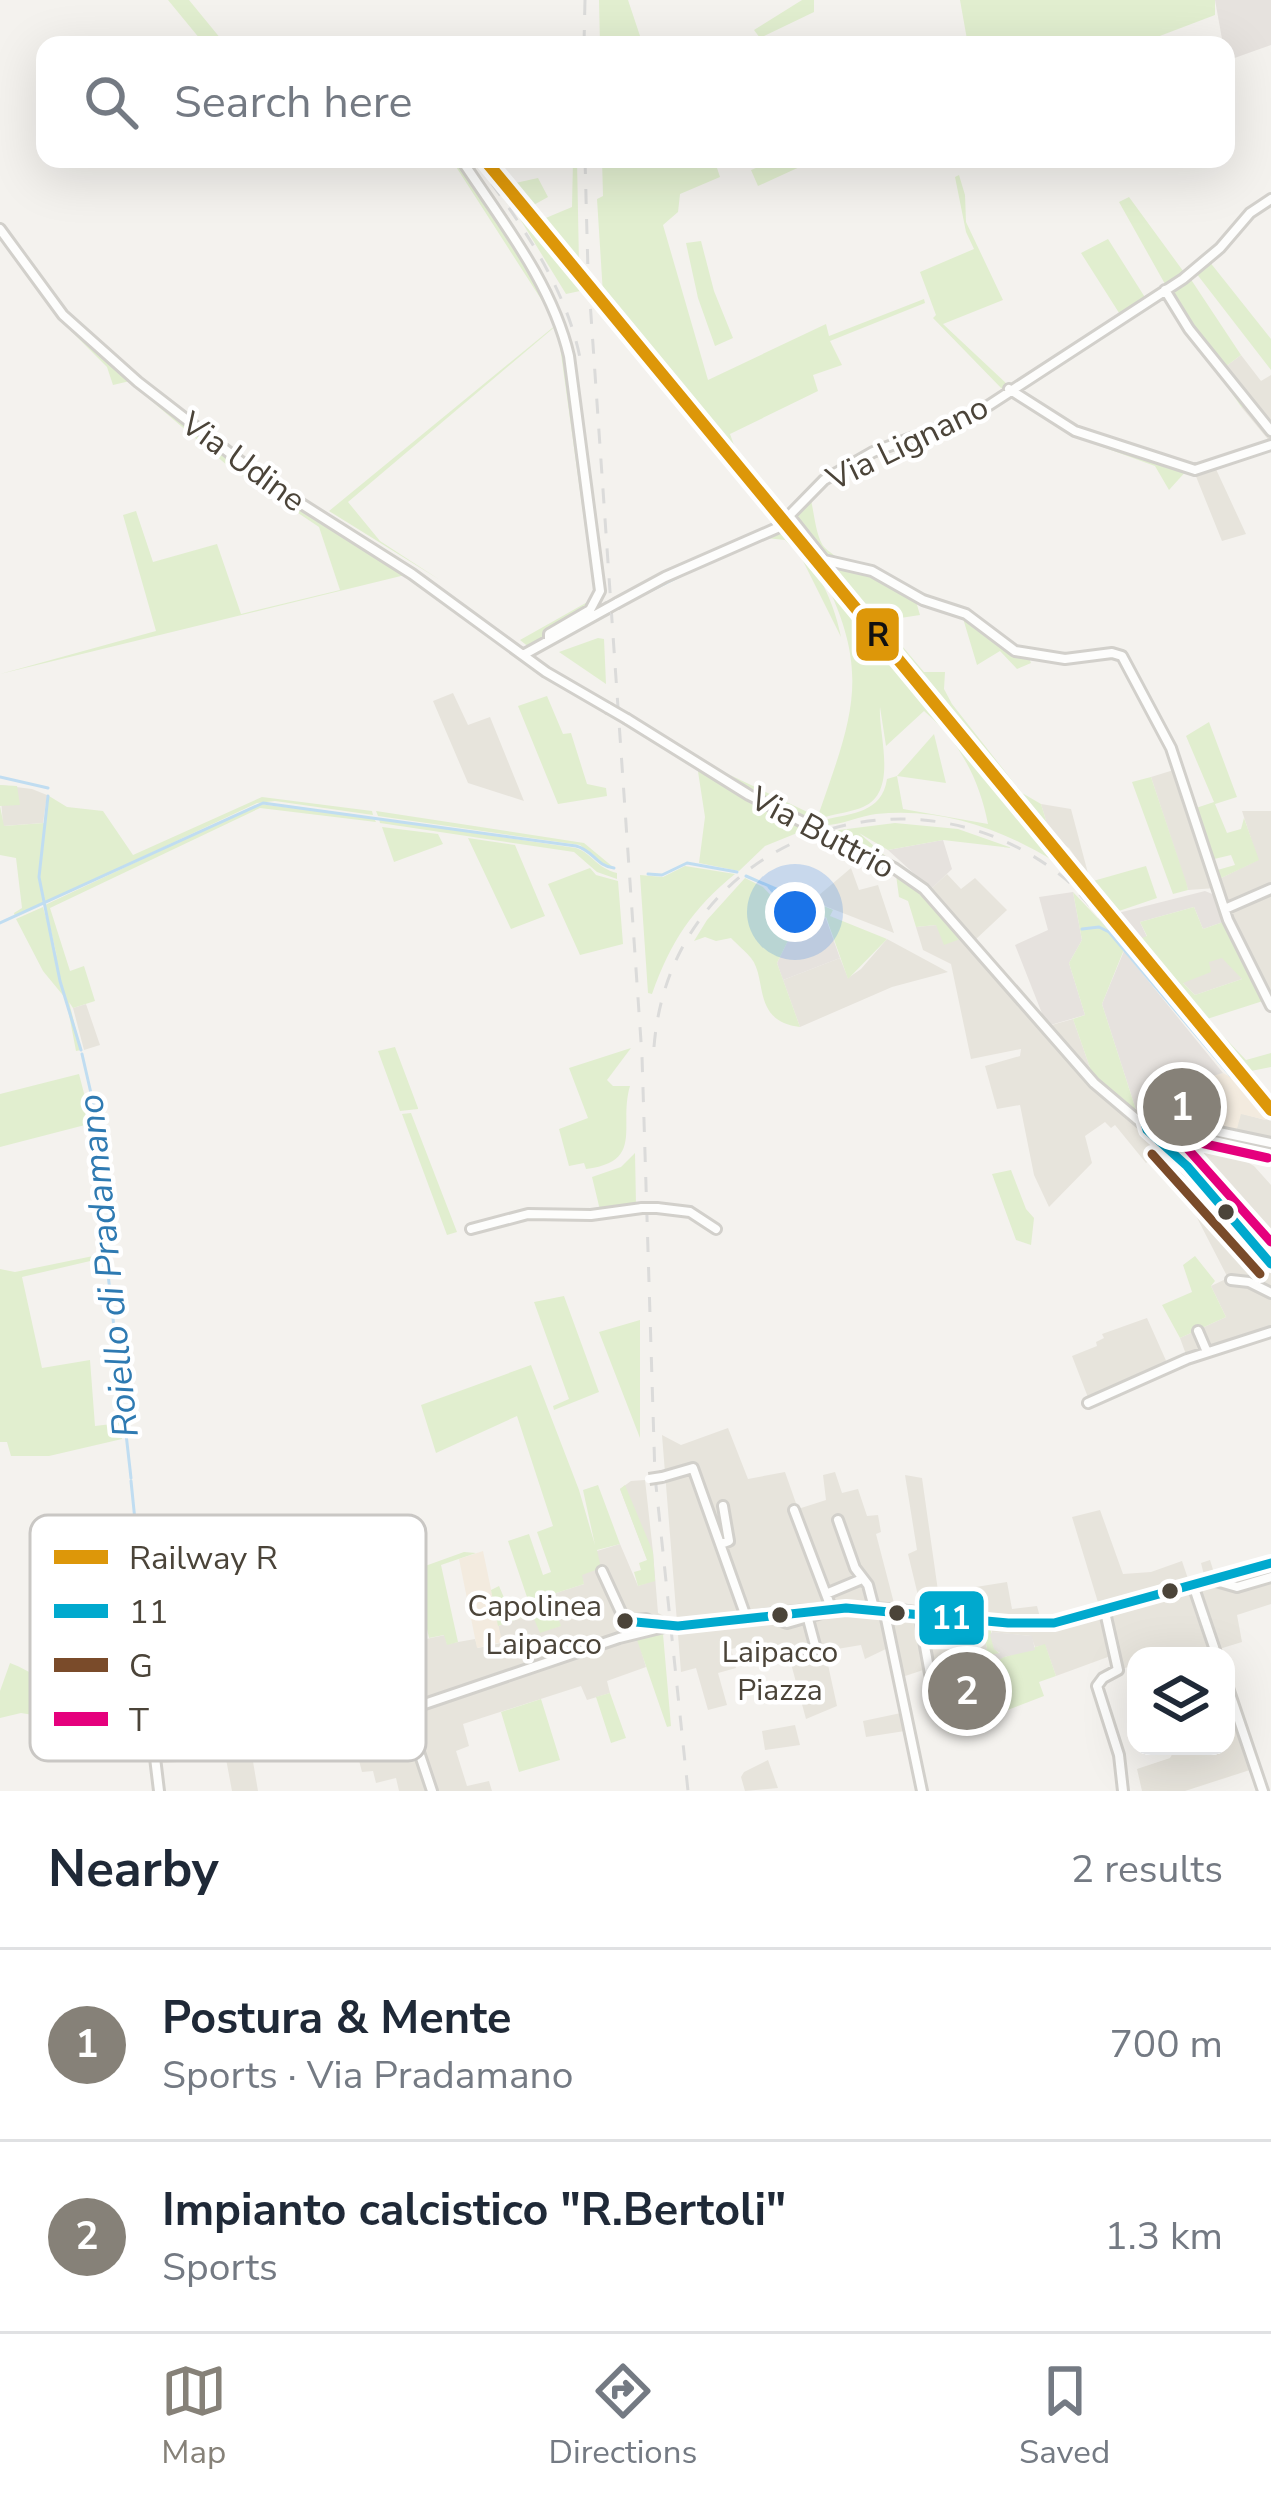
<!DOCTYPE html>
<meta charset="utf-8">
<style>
body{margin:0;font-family:"Nunito Sans",sans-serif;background:#f2f2f3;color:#1f2937}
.controls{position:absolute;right:36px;bottom:36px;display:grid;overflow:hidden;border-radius:24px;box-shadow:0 12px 48px #0002}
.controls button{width:108px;height:108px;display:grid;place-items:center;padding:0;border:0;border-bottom:3px solid #e0e1e3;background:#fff;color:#1f2937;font:60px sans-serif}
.you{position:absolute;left:795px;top:912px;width:42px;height:42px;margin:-30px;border:9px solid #fff;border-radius:50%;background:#1a73e8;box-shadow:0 0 0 18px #1a73e833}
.badge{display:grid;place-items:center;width:78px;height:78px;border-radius:50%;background:#868178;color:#fff;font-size:39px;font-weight:700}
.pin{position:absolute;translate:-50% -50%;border:6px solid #fff;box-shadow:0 3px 12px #0006}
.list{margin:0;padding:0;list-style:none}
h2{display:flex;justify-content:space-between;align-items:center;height:156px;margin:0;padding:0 48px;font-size:51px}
h2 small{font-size:39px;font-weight:400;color:#747a83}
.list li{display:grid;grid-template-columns:78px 1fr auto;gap:36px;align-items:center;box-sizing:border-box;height:192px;padding:0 48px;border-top:3px solid #e0e1e3}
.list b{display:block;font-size:45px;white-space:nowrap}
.list p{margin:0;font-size:39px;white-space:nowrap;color:#747a83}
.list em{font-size:39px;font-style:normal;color:#747a83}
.icon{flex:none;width:66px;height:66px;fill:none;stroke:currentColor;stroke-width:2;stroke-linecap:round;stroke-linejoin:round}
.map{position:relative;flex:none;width:1271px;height:1791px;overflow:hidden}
.search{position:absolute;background:#fff;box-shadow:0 12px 48px #0002;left:36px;right:36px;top:36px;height:132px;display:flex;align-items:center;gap:30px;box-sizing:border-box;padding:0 42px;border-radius:24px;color:#747a83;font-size:45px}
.sheet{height:540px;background:#fff}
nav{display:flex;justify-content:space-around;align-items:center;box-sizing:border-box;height:168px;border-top:3px solid #e0e1e3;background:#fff;font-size:33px;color:#747a83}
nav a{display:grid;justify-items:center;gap:6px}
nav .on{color:#868178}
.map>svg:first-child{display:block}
.residential{fill:#e7e4dc}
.commercial{fill:#f3ebdf}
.industrial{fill:#e6e2de}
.green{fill:#e1eecf;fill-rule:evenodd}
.parking{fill:#e6e3df}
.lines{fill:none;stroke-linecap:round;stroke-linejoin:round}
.stream{stroke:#c0ddf1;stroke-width:3}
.minor-casing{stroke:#d2d0cb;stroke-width:14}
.minor{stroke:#fdfdfc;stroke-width:8}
.rail{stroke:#dbdbda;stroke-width:3;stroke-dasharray:15 15;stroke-linecap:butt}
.minor-bridge-casing{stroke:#d2d0cb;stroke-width:14;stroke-linecap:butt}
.minor-bridge{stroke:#fdfdfc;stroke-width:8}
.bus-1-casing{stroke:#fff;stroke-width:18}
.bus-2-casing{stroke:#fff;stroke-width:18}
.bus-3-casing{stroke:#fff;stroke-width:18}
.bus-1{stroke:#00a9ce;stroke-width:9}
.bus-2{stroke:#7a4b2a;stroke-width:9}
.bus-3{stroke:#e5007d;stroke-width:9}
.rail-1-casing{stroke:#fff;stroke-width:21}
.rail-1{stroke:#dd9709;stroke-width:12}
.bus-dot{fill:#4b4439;stroke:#fff;stroke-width:4.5}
.labels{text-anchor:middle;stroke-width:9;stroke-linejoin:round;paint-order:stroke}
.bus-label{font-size:30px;fill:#4b4439;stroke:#fff;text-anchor:end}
.street-label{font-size:33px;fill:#4b4439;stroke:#fff}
.water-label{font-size:36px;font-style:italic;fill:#2e7ab2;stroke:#fff}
.key{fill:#fff;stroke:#c9c7c4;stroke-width:3}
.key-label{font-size:33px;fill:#4b4439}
.line-badge{stroke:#fff;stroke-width:4.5}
.badge-label{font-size:33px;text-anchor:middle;font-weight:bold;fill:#fff}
.pale-badge-label{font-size:33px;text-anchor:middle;font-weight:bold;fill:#111}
</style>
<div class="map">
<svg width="1271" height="1791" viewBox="0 0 1271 1791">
<rect width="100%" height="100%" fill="#f4f2ee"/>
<path class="residential" d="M1241 355 1261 381 1271 375V443L1242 408V399L1221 370Z
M1215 467 1246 534 1222 541 1195 474Z
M453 693 468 725 490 717 524 801 468 783 433 701Z
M1177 769 1216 888 1188 890 1151 777Z
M0 785 32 789 47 795 43 823 3 826Z
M1041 804 1071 809 1089 877 1069 848 1051 837Z
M1242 811H1271V886L1225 907 1217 880 1258 860Z
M851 868 859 890 878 885 894 933 812 901Z
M947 874 961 889 975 878 1007 910 975 940 931 889Z
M1271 892V1000L1228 911Z
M936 925 963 938 1094 1088 1162 1146V1132L1169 1125 1225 1136 1219 1146 1254 1166 1271 1185V1334L1188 1360 1180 1338 1226 1317 1211 1286 1228 1278 1193 1210 1163 1165 1155 1156 1146 1163 1115 1125 1111 1128 1105 1122 1085 1136 1092 1163 1049 1207 1034 1175 1020 1105 997 1109 985 1066 1020 1056 1021 1049 971 1059 951 964 923 950 916 927Z
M887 939 948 972 892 987 800 1027 783 980 840 958 848 978 861 969Z
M1217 943 1242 979 1195 995 1160 960Z
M86 1004 100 1045 84 1050 73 1008Z
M1073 1019 1095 1082 1048 1026Z
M1240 1113 1265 1120 1267 1115 1271 1119V1139L1236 1132Z
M1147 1318 1168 1365 1089 1400 1072 1356 1097 1346 1096 1342 1104 1338 1102 1334Z
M728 1428 748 1479 785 1472 798 1509 826 1500 823 1475 835 1472 842 1493 858 1489 867 1516 878 1515 881 1532 876 1534 895 1607 921 1608 908 1554 917 1550 905 1475 922 1478 941 1612 959 1614 957 1590 1007 1582 1012 1609 1037 1606 1041 1621 1100 1609 1072 1517 1100 1510 1123 1574 1151 1572 1182 1561 1214 1656H1136V1665L1121 1669 1116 1654 1056 1676 1045 1645 1035 1647 1031 1636 992 1632 990 1626 983 1624 987 1649 899 1678H894L888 1648 865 1659 861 1645 825 1651 837 1706 806 1719 787 1649 754 1657 749 1645 731 1649 736 1668 718 1673 727 1705 708 1710 696 1668 681 1672 662 1435 681 1445Z
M645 1480 653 1552 658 1613 664 1616 665 1634 638 1640 646 1667 607 1681 610 1693 587 1700 581 1686 463 1724 469 1746 456 1751 467 1786 489 1781 492 1791H399L396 1778 376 1783 373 1771 362 1772 352 1733H286L290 1756 274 1757 270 1733 248 1732 258 1791H232L221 1732 175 1729 177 1762 160 1763 153 1677 223 1672 235 1724 291 1727 285 1694 307 1690 310 1702 322 1701 327 1727H337L325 1666 338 1663 336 1650 350 1648 368 1653 365 1638 390 1634 393 1646 445 1635 447 1644 475 1639 478 1648 501 1643 498 1626 533 1614 540 1632 560 1626 550 1595 584 1584 581 1575 597 1551 620 1544 638 1586 655 1580 620 1489 631 1481Z
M1210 1560 1215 1576 1271 1561V1604L1237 1615 1242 1642 1216 1650 1195 1583 1205 1579 1201 1563Z
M1226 1690 1253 1769 1185 1791H1142L1137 1769 1170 1758 1177 1746H1226Z
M901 1713 905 1731 866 1737 863 1721Z
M795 1725 800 1745 765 1750 762 1731Z
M768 1760 778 1788 745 1791 741 1777 744 1772Z"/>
<path class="commercial" d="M1223 1073 1236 1080 1267 1115 1266 1120 1241 1114 1236 1132 1166 1117 1172 1087Z
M483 1551 502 1642 477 1648 459 1559Z"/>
<path class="industrial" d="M1215 0H1271V45L1226 61Z
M943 840 952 869 931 889 888 850Z
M1205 891 1217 896 1226 921 1203 929 1194 907 1140 922 1147 937 1136 940 1118 913Z
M1073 892 1082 940 1069 963 1085 1015 1047 1026 1015 945 1048 930 1039 897Z
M800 916H825L840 958 783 980 777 963Z
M1124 951 1223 1073 1145 1095 1146 1112 1136 1110 1102 1004Z"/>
<path class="green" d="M168 0H189L221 39 205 45Z
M599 0H628L643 45H600Z
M802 0H814V12L760 38 754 30Z
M960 0H1215V15L1136 45H968Z
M451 159H456C496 221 545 281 565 352L596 597 592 605 530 648 520 640 591 600 594 592 557 325 348 502 380 541 440 580 329 511 557 324Z
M573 159H577L579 265 541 220 572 207Z
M602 159H714L720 177 680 194 678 212 663 225 708 380 826 324 829 336 924 299 925 303 830 341 842 365 813 375 818 391 730 434 739 459 603 294 597 199 603 196Z
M778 159H817L758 186 751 170Z
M959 175 965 195 966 222 1003 300 943 324 1008 385 1121 316 1081 253 1108 239 1146 299 1165 284 1119 202 1129 197 1186 275 1271 194V205L1251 215 1209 261 1271 339V370L1196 273 1190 278 1241 355 1221 370 1242 399V408L1165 296 1018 390 1063 422 1188 469 1169 490 1155 466 1075 437 1009 394 972 419 888 449 848 469C877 437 917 437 954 421 973 413 987 402 1003 390L933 318 936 315 920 272 974 249 966 232 955 177Z
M538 178 548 197 530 207 511 184Z
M496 180 579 283 580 291 566 294Z
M0 234 68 324 130 381 113 385 107 367 55 315Z
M701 241 714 291 733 338 715 346 698 298 686 243Z
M137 385 283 497 405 575 0 674 156 631 123 515 136 511 153 562 217 544 241 614 340 590 319 527 228 466 134 386Z
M810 496C814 511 815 531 822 544 830 559 896 587 915 598L920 615 881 621 924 672H945L944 689 952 704 1022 793 1041 804 1051 837 1065 846 1068 858 790 521Z
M784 526C811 559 833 595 841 637L801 557 785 540 766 538Z
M819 569 1058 858 1055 862C1000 828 941 807 876 814 860 816 836 827 821 825 799 821 749 788 730 775L824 820C852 813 882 813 887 779L897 776 934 734 946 783 897 776 903 809 988 824C979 778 959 741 924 711L886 746 880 707C878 734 899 792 863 807 852 812 838 813 825 817L819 813C854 713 872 670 819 569Z
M967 608 1016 654 1029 658 1031 663 1017 669 1000 651 977 665 962 615Z
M598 638 604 639 606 684 559 652Z
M547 696 563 734 571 733 587 784 606 788 607 796 558 804 518 706Z
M1209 722 1237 797 1215 804 1227 833 1241 829 1244 818 1259 860 1217 880 1214 871 1235 865 1231 855 1210 860 1193 809 1214 802 1186 736Z
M697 765 748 799 807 829 765 846 739 871 699 863 705 817Z
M1151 777 1186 882 1188 890 1173 894 1132 782Z
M0 785 17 786 20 805 0 806 4 826 44 823 49 796 67 807 103 811 133 855 262 797 372 811 373 815 275 801 257 803 15 917 14 913 22 908 16 858 0 855Z
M259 804 374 818 376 822 260 808 50 908 70 971 84 966 95 1001 73 1008 69 1002 81 1050 76 1051 66 999 43 971 16 919 43 907 57 957 45 905Z
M376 811 584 843 613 867 602 865 580 845 378 816Z
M379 819 576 848C593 854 596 868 617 873V879L597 872 574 852 380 823Z
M895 823 958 829 1012 848 943 840 888 850 859 833 889 859 831 831Z
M382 827 438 834 443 844 394 862Z
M468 838 515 845 545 916 511 929Z
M685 866 735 874C692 909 671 941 652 994L648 993 640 875 663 877Z
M1146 866 1157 898 1119 911 1093 881Z
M590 868 596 875 618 881 623 944 580 955 548 884Z
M896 875 925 895 963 938 944 945 936 925 916 927 908 901 899 897Z
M745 878 763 887 781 906 784 902 774 890 786 896 789 891 833 910 830 916 887 939 848 979 826 917 811 920 800 916 777 963 800 1027C751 1021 768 979 751 958 747 953 737 944 731 938L716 941 705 937 694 941 707 920Z
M1073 892 1125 947 1102 1004 1136 1110 1095 1082 1073 1019 1085 1015 1069 963 1082 940Z
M1194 907 1203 929 1226 921 1266 1000 1207 1019 1246 1060 1271 1053V1067L1246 1072 1115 914 1118 913 1137 940 1147 936 1140 922ZM1222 958 1242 979 1195 995 1183 983 1211 972 1209 962Z
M395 1047 418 1108V1109L400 1111 378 1051Z
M631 1048 607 1080 613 1086H630C618 1126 645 1162 586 1169L584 1163 569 1166 559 1129 588 1118 569 1068Z
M79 1074 86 1101 85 1125 0 1147V1094Z
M1172 1087 1166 1117 1146 1112 1144 1095Z
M411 1113 457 1232 447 1235 402 1114Z
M635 1153 636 1205 600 1210 592 1177 621 1167Z
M1011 1170 1026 1209 1034 1218 1031 1245 1016 1240 992 1174Z
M103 1254V1258L22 1277 42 1368 90 1360 95 1426 120 1423 122 1439 49 1456H11L7 1442H0V1269L15 1272Z
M1195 1256 1215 1281 1211 1286 1226 1317 1180 1338 1162 1305 1192 1292 1183 1265Z
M564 1296 599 1392 554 1410 553 1406 569 1399 534 1302Z
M640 1320V1438L599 1332Z
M531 1365 579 1490 595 1545 583 1490 598 1485 620 1544 597 1550 601 1568 582 1575 584 1584 550 1595 561 1626 540 1633 532 1614 498 1626 491 1590 499 1586 508 1607 528 1600 508 1541 529 1534 543 1575 551 1572 537 1532 553 1526 517 1416 436 1453 421 1405Z
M625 1485 653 1552 655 1581 638 1586 634 1572 641 1570 639 1563 647 1560 620 1489Z
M464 1552 476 1553 441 1565 458 1642 447 1645 444 1635 429 1638 414 1570Z
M983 1623 990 1626 994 1648 1000 1654 996 1655 998 1659 1045 1644 1056 1676 1039 1682 1044 1696 948 1733 936 1666 987 1649Z
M663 1634 671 1726 667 1727 637 1640Z
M10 1663C32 1671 50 1686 70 1696 98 1709 141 1704 150 1740 133 1716 100 1708 72 1705L71 1721 21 1713 0 1718V1691Z
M610 1693 626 1738 611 1743 596 1697Z
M541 1699 560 1760 519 1772 501 1712Z"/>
<path class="parking" d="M992 1632 1032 1636 1035 1650 1004 1657 988 1666 985 1656 1000 1653 994 1649 990 1635Z"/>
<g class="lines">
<path class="stream" d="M415 572 514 644
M624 604 696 568
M0 777 48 788
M48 796 39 877 60 981 81 1050
M648 874 662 875 687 863 737 872
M746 876 790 895
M769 887 783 903
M0 923 263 803 576 846C593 850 596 866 614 868
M1082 929 1099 927 1109 932 1231 1076
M82 1054 93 1102 94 1150 131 1478
M131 1481 143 1599
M143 1602 154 1719"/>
<g class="minor-casing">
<path id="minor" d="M461 159C501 220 552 283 569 356L600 591 590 610 549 634V640
M0 229 63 315 138 382 267 482 412 574 546 672 608 708
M1165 290 1189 329 1271 431
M1009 389 1075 431 1195 470 1271 445
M790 517 824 560 872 571 923 600 966 614 1015 651 1065 659 1112 653 1122 656 1171 748 1228 920 1271 1006
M617 603 665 577 777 528 824 480 873 452 974 415 1183 279 1220 248 1250 213 1271 199
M523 655 608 608
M627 719 749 795 894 868 924 889 1094 1083 1146 1127
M1225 909 1271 889
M1158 1119 1271 1143
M1160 1127 1155 1118 1145 1123 1271 1264
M657 1208 690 1212 716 1229
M471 1229 528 1214 591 1215 642 1208
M1231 1280 1249 1282 1271 1293
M1198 1331 1207 1352
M1088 1403 1187 1359 1271 1332
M662 1477 693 1468 745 1614
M838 1520 855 1568 868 1585 874 1608
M721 1544 729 1541 723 1506
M602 1571 631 1634
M1216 1581 1237 1587 1271 1577
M1193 1585 1217 1656
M826 1594 862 1579
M884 1609 922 1791
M1105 1612 1118 1670 1103 1678 1097 1686 1119 1755 1123 1791
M919 1613 930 1674
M768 1616 787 1623 832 1610 794 1510
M625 1621 646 1619 661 1627
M677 1626C740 1619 805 1606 870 1608 931 1610 992 1627 1054 1623L1271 1563
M807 1652 816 1649 808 1619
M1226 1682 1263 1791
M405 1710 432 1791
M159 1791 151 1724 345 1731 619 1638 664 1627"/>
</g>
<use href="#minor" class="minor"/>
<path class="rail" d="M584 45 585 0
M474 159C519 221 567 286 581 363
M585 159 588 272 642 1056 655 1476 688 1791
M654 1047C670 838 914 748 1070 883L1271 1115"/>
<g class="minor-bridge-casing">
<path id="minor-bridge" d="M608 608 617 603
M608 708 627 719
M642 1208H657
M649 1479 662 1477
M664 1627 677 1626"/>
</g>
<use href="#minor-bridge" class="minor-bridge"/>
<g class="bus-1-casing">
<path id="bus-1" d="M1163 1144 1159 1121 1150 1118 1145 1123 1147 1130 1187 1166 1271 1264
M625 1621 678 1626 846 1608 1008 1623H1054L1271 1563"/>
</g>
<g class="bus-2-casing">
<path id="bus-2" d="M1152 1154 1260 1274"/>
</g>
<g class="bus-3-casing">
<path id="bus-3" d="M1268 1158 1178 1138 1271 1242"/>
</g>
<use href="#bus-1" class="bus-1"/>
<use href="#bus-2" class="bus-2"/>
<use href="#bus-3" class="bus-3"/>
<g class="rail-1-casing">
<path id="rail-1" d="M484 159 1271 1110"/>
</g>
<use href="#rail-1" class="rail-1"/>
</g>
<g class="bus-dot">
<circle cx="1226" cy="1212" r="10"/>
<circle cx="1170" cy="1591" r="10"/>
<circle cx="897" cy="1613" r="10"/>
<circle cx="780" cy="1615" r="10"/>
<circle cx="625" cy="1621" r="10"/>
</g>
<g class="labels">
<g class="bus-label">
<text x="602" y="1616">Capolinea<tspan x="602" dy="38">Laipacco</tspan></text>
<text x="780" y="1662" text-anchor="middle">Laipacco<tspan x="780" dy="38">Piazza</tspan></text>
</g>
<g class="street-label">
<text transform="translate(907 442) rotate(-26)" y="12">Via Lignano</text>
<text transform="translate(244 461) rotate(36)" y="12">Via Udine</text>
<text transform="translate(823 832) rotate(28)" y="12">Via Buttrio</text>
</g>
<g class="water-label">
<text transform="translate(107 1266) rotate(-96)" y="13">Roiello di Pradamano</text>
</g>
</g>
<rect x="30" y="1515" width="396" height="246" rx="18" class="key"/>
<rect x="54" y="1550" width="54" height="14" fill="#dd9709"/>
<rect x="54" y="1604" width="54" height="14" fill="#00a9ce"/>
<rect x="54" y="1658" width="54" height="14" fill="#7a4b2a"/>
<rect x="54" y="1712" width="54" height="14" fill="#e5007d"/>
<g class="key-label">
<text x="129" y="1569">Railway R</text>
<text x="129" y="1623">11</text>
<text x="129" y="1677">G</text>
<text x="129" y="1731">T</text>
</g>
<g class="line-badge">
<rect x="854" y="606" width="47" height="57" rx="12" fill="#dd9709"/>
<rect x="917" y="1589" width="69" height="58" rx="12" fill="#00a9ce"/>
</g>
<g class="badge-label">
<text x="951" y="1629">11</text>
</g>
<g class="pale-badge-label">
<text x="878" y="646">R</text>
</g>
</svg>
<div class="controls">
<button><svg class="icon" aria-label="layers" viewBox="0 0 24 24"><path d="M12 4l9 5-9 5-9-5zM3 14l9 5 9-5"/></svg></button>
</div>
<div class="you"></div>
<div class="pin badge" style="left:1182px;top:1107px">1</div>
<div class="pin badge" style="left:967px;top:1691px">2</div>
<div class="search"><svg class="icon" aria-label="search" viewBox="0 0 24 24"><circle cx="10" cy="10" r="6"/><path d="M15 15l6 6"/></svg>Search here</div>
</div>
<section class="sheet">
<h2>Nearby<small>2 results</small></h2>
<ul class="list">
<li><span class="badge">1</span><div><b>Postura &amp; Mente</b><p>Sports · Via Pradamano</p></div><em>700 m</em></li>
<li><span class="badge">2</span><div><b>Impianto calcistico &quot;R.Bertoli&quot;</b><p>Sports</p></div><em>1.3 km</em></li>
</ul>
</section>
<nav>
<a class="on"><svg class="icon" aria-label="map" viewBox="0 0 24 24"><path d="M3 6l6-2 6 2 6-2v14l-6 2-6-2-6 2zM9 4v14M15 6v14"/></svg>Map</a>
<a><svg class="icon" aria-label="directions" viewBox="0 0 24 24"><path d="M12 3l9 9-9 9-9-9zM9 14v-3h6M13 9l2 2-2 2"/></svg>Directions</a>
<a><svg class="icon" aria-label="saved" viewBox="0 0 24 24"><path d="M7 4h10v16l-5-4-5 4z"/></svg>Saved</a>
</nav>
